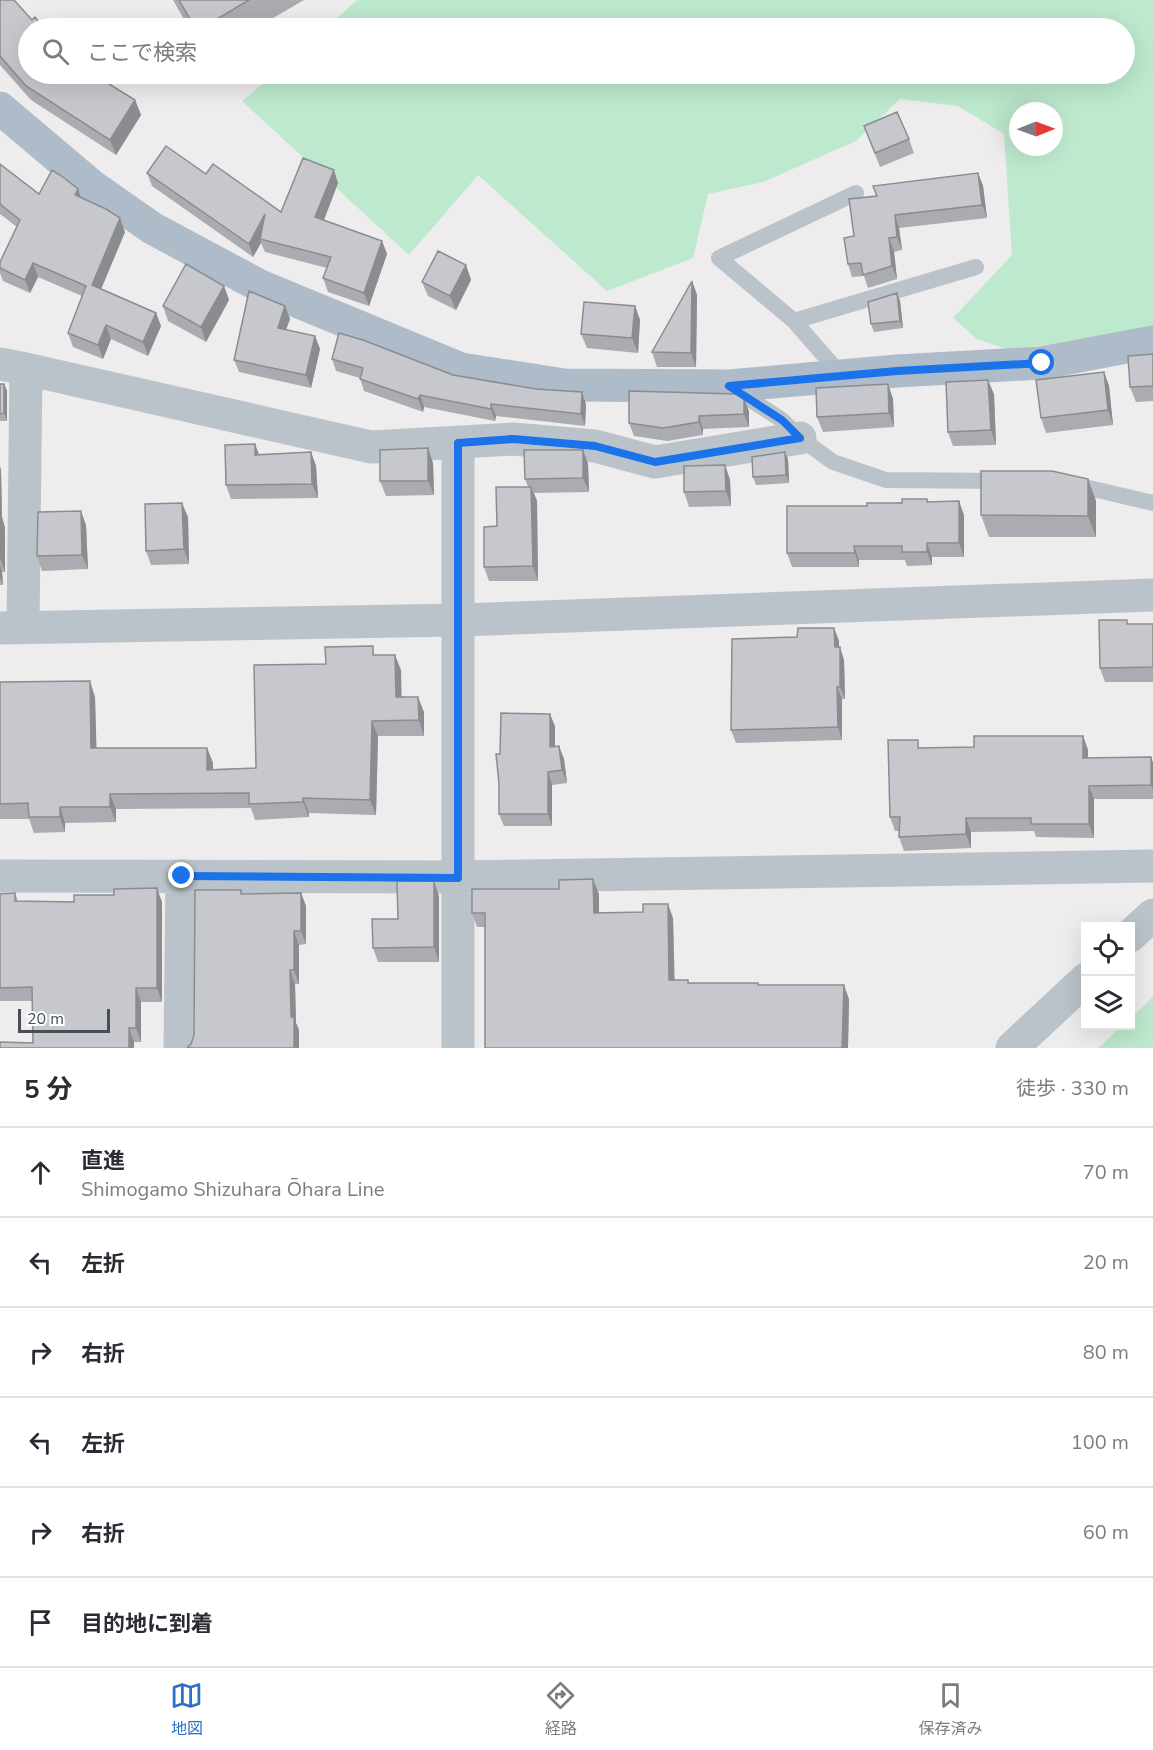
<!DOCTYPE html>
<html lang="ja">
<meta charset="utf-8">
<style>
body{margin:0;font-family:"Nunito Sans","Noto Sans JP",sans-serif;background:#f2f2f3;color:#2b2b33}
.controls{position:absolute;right:18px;bottom:18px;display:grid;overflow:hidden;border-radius:0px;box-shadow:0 6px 24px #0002}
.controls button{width:54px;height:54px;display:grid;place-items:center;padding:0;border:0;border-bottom:2px solid #e1e1e2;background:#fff;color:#2b2b33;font:30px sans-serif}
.compass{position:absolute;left:1009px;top:102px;width:54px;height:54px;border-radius:50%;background:#fff;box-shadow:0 6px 24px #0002;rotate:89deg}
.scale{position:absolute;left:18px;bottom:15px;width:92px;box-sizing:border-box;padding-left:6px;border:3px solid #464f57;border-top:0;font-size:16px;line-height:21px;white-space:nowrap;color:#464f57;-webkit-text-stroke:4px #fff;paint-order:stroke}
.stop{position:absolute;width:18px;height:18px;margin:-14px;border:4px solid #1a73e8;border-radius:50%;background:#fff}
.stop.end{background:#1a73e8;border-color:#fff;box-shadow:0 2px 6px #0008}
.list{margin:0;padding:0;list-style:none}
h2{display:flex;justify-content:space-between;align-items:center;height:78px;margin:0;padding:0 24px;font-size:26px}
h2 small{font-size:20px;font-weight:400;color:#7c7c81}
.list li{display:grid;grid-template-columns:39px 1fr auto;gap:18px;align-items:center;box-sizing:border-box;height:90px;padding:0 24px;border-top:2px solid #e1e1e2}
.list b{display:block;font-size:22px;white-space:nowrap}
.list p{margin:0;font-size:20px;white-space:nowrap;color:#7c7c81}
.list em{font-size:20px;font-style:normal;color:#7c7c81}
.icon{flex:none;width:33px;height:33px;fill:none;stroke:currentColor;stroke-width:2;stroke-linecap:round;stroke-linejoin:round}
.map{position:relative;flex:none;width:1153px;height:1048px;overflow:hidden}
.search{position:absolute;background:#fff;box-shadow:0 6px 24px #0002;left:18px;right:18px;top:18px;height:66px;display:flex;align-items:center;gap:15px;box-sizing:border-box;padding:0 21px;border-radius:33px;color:#7c7c81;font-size:22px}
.sheet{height:618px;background:#fff}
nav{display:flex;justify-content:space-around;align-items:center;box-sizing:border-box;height:84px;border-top:2px solid #e1e1e2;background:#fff;font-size:16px;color:#7c7c81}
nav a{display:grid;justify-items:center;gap:3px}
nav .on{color:#2b70c9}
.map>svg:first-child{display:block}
.green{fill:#bde9ce;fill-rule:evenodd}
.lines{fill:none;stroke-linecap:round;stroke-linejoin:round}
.service{stroke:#bbc3ca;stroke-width:16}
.minor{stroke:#bbc3ca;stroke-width:33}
.tertiary{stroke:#bbc3ca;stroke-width:33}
.primary{stroke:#aebbc8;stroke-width:33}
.wall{fill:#abacb1}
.shaded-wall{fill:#8b8c90}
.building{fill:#c7c8ce;stroke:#8b8c90;stroke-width:1.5}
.route{stroke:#1a73e8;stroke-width:8}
</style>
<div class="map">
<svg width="1153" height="1048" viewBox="0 0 1153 1048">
<rect width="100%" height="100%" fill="#eeecec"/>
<path class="green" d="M357 0H1153V332L1143 336 1007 349 977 339 953 318 1012 255 1004 134 958 106 900 99 856 141 763 182 708 194 693 258 607 291 478 175 409 255 242 101 274 74H1124V28H326ZM1018 111H1054V147H1018Z
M1153 997V1048H1098L1122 1026H1130L1131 1018Z"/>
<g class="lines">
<path class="service" d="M794 321 976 267
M842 376 794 321 719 258 856 193
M734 389 782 420 800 438 833 462 886 480 1001 481
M1072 484 1153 503"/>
<path class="minor" d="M0 364 26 369 23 626
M26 369 371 447 513 439 595 446 655 462 800 438
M0 876 458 877 1153 866
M1130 936 1153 915
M180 1048 182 876
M458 1048V443
M1012 1048 1086 979"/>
<path class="tertiary" d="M0 628 459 620 1153 595"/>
<path class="primary" d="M0 108 92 186 152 228 260 286 461 369 564 385 729 386 897 371 1042 363 1153 342"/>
</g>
<path class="wall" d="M0 0 28 74 135 100 141 115 116 155 31 100 0 65Z
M173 0H304L256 28H189Z
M864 126 909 139 914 153 880 167Z
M0 164 39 194 82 198 125 232 101 289 156 313 161 326 148 356 111 339 103 359 73 347 68 333 82 296 38 277 30 293 3 281 0 273V262L17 227 0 214Z
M147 173 206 174 281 212 338 183 324 220 382 241 387 254 369 306 328 292 323 278 327 268 265 252 261 243 253 257 152 186Z
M978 173 983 186 987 218 899 228 902 250 894 252 897 279 868 288 864 276 852 277 848 264 854 236 877 196 873 186Z
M466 265 471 280 456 310 428 296 422 282Z
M692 281 697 295 696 367H657L652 352Z
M224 286 229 300 206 342 168 321 163 306Z
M897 293 900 301 903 328 874 332 871 324Z
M285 306 290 319 286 330 315 336 320 349 311 388 239 372 234 360Z
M635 306 640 320 638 353 587 348 581 334Z
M1153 354V401L1136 402 1130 387Z
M332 359 453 375 586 404 585 426 496 416 495 421 424 407 423 412 364 391 360 378 336 371Z
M1104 372 1109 386 1113 425 1046 433 1041 418Z
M0 384H4L7 391V421H0Z
M888 384 893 399 894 427 823 432 817 417Z
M994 394 996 445 953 446 948 432Z
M749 411V427L703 429V435L667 441 634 436 629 423Z
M255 444 259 454 311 452 316 466 318 498 231 499 226 485Z
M583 450 588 464 589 492 534 493 537 501 538 581H489L484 567 497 526 528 487 525 479Z
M788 459 789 483 756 485 753 477Z
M433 463 434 495 386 496 380 481Z
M725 465 730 480 731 506 689 507 684 492Z
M0 467 1 470 2 517 5 528V572H2L3 585H0Z
M1088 479 1096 501V537H989L981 515Z
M927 499 928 502 964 515V557H932V565L907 566 905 560H859V567H792L787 553 867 506Z
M188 517 189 564 151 565 146 551Z
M86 525 88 569 42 571 37 556Z
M1128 624H1153V682H1105L1100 668Z
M834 628 839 641V647L844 660 845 699H842V740L736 743 731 730 797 637Z
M376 655 401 670V697L424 712V736H378L376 815 309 813V817L255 820 251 808 116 809V822L65 823V832L34 833 29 819H0V682L95 697 96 748H207L213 763V769L256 768 326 664Z
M555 726V747L564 759 567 783 552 785V826H504L499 814 500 754Z
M1083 736 1088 750V758L1151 757 1153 763V799H1094V838L1036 837 1034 831 971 832V848L904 851 899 837V831H895L890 817 921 748 974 747Z
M241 890 243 894 301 893 306 906V944L299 945V984H295L296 1023 299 1030 191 1044Z
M15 893 18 901 162 902V1002H141V1042H134V1048H0L33 1043 32 1001H0V894Z
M599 894V913L673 918 674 980H688L689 983H758L759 985 849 999 848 1048H485V927H477L472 913Z
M439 896V962H378L373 948 398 919Z"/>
<path class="shaded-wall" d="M135 100 141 115 116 155 110 140Z
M334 170 338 183 320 230 315 217Z
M978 173 983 186 987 218 982 205Z
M78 189 83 203 75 195Z
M265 214 260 239 261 243 253 257 249 244Z
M895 215 899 228 902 250 897 237Z
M120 218 125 232 97 299 92 285Z
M889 238 894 252 897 279 892 266Z
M382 241 387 254 369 306 364 293Z
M33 263 38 277 30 293 25 280Z
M466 265 471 280 456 310 450 296Z
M692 281 697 295 696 367 691 353Z
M224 286 229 300 206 342 201 327Z
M897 293 900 301 903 328 900 321Z
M285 306 290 319 282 340 278 328Z
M635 306 640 320 638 353 632 338Z
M156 313 161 326 148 356 143 342Z
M106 325 111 339 103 359 98 345Z
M315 336 320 349 311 388 306 375Z
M1104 372 1109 386 1113 425 1108 410Z
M988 380 994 394 996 445 991 430Z
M4 384 7 391V421L4 413Z
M888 384 893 399 894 427 889 413Z
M582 392 586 404 585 426 581 414Z
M420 395 424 407 423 412 418 399Z
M744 398 749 411V427L744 414Z
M491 404 496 416 495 421 491 409Z
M699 416 703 429V435L699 422Z
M255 444 260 458 255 455Z
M428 448 433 463 434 495 428 481Z
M583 450 588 464 589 492 583 478Z
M311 452 316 466 318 498 312 484Z
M785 452 788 459 789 483 786 475Z
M725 465 730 480 731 506 726 491Z
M0 467 1 470 2 517 5 528V572L0 558Z
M1088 479 1096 501V537L1088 516Z
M531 487 537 501 538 581 533 566Z
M959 501 964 515V557L959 543Z
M182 503 188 517 189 564 184 549Z
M81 511 86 525 88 569 82 555Z
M927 543 932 557V565L927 552Z
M854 546 859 560V567L855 553Z
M0 565 2 572 3 585 0 578Z
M834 628 839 641V660L835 647Z
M840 647 844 660 845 699 840 687Z
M395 655 401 670 402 712 396 697Z
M90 681 95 697 97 764 91 748Z
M837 687 842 699V740L838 727Z
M418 697 424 712V736L419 720Z
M550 714 555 726V760L550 747Z
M372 721 378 736 376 815 370 800Z
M1083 736 1088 750V772L1083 758Z
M559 746 564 759 567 783 562 770Z
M207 748 213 763V785L207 770Z
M1151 757 1153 763V790L1151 785Z
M548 772 552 785V826L548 814Z
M1089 786 1094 799V838L1089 824Z
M110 794 116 809V822L110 807Z
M303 798 309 813V817L303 802Z
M60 807 65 823V832L60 817Z
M966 818 971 832V848L966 834Z
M593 879 599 894V927L594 913Z
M434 881 439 896V962L434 947Z
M157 888 162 902V1002L157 988Z
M301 893 306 906V944L301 931Z
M668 904 673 918 675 995 669 980Z
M294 931 299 945V984L294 970Z
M290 970 295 984 296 1023 299 1030V1048H294L291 1017Z
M844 985 849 999 848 1048H842Z
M136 988 141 1002V1042L136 1028Z
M129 1028 134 1042V1048H129Z"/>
<path class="building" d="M0 0H14L32 20 35 17 44 28H28V74H93L135 100 110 140 26 86 0 56Z
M179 0H249L202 28H195Z
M897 112 909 139 875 153 864 126Z
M166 146 206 174 213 164 281 212 303 158 334 170 315 217 382 241 364 293 323 278 331 257 260 239 265 214 249 244 147 173Z
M0 164 39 194 52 170 63 177 78 189 75 195 106 209 120 218 92 285 156 313 143 342 106 325 98 345 68 333 86 286 33 263 25 280 0 268V262L20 220 0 204Z
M978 173 982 205 895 215 897 237 889 238 892 266 863 275 861 263 848 264 844 238 854 236 849 199 877 196 873 186Z
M438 251 466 265 450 296 422 282Z
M186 264 224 286 201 327 163 306Z
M692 281 691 353 652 352Z
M249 291 285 306 278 328 315 336 306 375 234 360Z
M897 293 900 321 871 324 868 302Z
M584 302 635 306 632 338 581 334Z
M339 333 363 340 453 375 536 389 582 392 581 414 491 404V409L420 395 418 399 360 379 363 368 332 359Z
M1153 354V386L1130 387 1128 356Z
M1104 372 1108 410 1041 418 1036 380Z
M988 380 991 430 948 432 946 382Z
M0 384H4V413L0 414Z
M888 384 889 413 817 417 816 388Z
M629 391 737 394 744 398V414L699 416V422L663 428 629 423Z
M255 444V455L311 452 312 484 226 485 225 445Z
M428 448V481H380V450Z
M524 450H583V478L525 479Z
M785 452 786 475 753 477 752 457Z
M725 465 726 491 684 492V466Z
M981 471H1052L1088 479V516L981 515Z
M496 487H531L533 566 484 567V527L497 526Z
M902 499H927V502L959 501V543H927V552H902V546H854L855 553H787V506H867V503H902Z
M182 503 184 549 146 551 145 504Z
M81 511 82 555 37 556 38 512Z
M1099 620H1127V624H1153V667L1100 668Z
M798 628H834L835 647H840V687H837L838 727 731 730 732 639 797 637Z
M373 646V655H395L396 697H418L419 720 372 721 370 800 303 798V802L249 804V793L110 794V807H60V817H29L28 803 0 804V682L90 681 91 748H207V770L256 768 254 665 326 664 325 647Z
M501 713 550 714V747L559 746 562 770 548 772V814H499V783L496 754H500Z
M974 736H1083V758L1151 757V785L1089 786V824H1031V818H966V834L899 837 900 817H890L888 740H918V748L974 747Z
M593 879 594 913 643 912V904H668L669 980H688V983H758V985H844L842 1048H485V913H472V889H559V880Z
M397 881H434V947L373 948 372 919H398Z
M157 888V988H136V1028H129V1048H0V1042L33 1043 32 987 0 988V894L15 893V901L74 902V895H114V889Z
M195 890H241V894L301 893V931H294V970H290L291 1017H294V1048H187L191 1044 194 1035Z"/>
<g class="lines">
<path class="route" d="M182 876 458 878V443L513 439 595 446 655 462 800 438 782 420 729 386 897 371 1042 363"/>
</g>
</svg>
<div class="controls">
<button><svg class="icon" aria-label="locate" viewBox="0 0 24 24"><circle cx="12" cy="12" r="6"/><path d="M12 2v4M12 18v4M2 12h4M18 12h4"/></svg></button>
<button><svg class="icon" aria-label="layers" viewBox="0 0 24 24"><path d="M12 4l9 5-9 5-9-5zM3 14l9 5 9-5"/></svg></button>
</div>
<svg class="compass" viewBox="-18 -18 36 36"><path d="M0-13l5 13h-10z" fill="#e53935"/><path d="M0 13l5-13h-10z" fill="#7c7c81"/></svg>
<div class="scale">20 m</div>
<div class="stop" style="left:1042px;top:363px"></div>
<div class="stop end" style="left:182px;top:876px"></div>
<div class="search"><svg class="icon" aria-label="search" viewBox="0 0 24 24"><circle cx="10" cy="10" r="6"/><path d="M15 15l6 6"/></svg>ここで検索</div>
</div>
<section class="sheet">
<h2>5 分<small>徒歩 · 330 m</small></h2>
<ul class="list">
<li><svg class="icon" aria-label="ahead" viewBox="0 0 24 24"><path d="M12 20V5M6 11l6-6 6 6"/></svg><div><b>直進</b><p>Shimogamo Shizuhara Ōhara Line</p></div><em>70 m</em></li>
<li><svg class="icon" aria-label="left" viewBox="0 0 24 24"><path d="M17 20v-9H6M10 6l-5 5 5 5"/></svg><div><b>左折</b></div><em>20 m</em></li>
<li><svg class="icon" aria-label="right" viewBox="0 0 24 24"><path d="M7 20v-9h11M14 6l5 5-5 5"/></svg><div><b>右折</b></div><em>80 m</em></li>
<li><svg class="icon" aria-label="left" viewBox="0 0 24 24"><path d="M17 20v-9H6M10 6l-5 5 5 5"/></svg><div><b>左折</b></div><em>100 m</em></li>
<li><svg class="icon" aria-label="right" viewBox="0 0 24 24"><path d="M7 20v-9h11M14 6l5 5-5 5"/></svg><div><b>右折</b></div><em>60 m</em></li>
<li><svg class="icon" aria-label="arrive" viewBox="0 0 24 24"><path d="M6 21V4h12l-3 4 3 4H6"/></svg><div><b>目的地に到着</b></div></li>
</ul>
</section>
<nav>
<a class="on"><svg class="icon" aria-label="map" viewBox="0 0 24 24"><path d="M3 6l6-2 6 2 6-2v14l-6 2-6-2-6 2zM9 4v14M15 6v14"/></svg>地図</a>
<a><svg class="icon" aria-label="directions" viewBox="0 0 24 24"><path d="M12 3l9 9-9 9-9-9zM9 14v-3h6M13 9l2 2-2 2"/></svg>経路</a>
<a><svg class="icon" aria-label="saved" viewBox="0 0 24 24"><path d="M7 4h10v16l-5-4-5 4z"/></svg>保存済み</a>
</nav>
